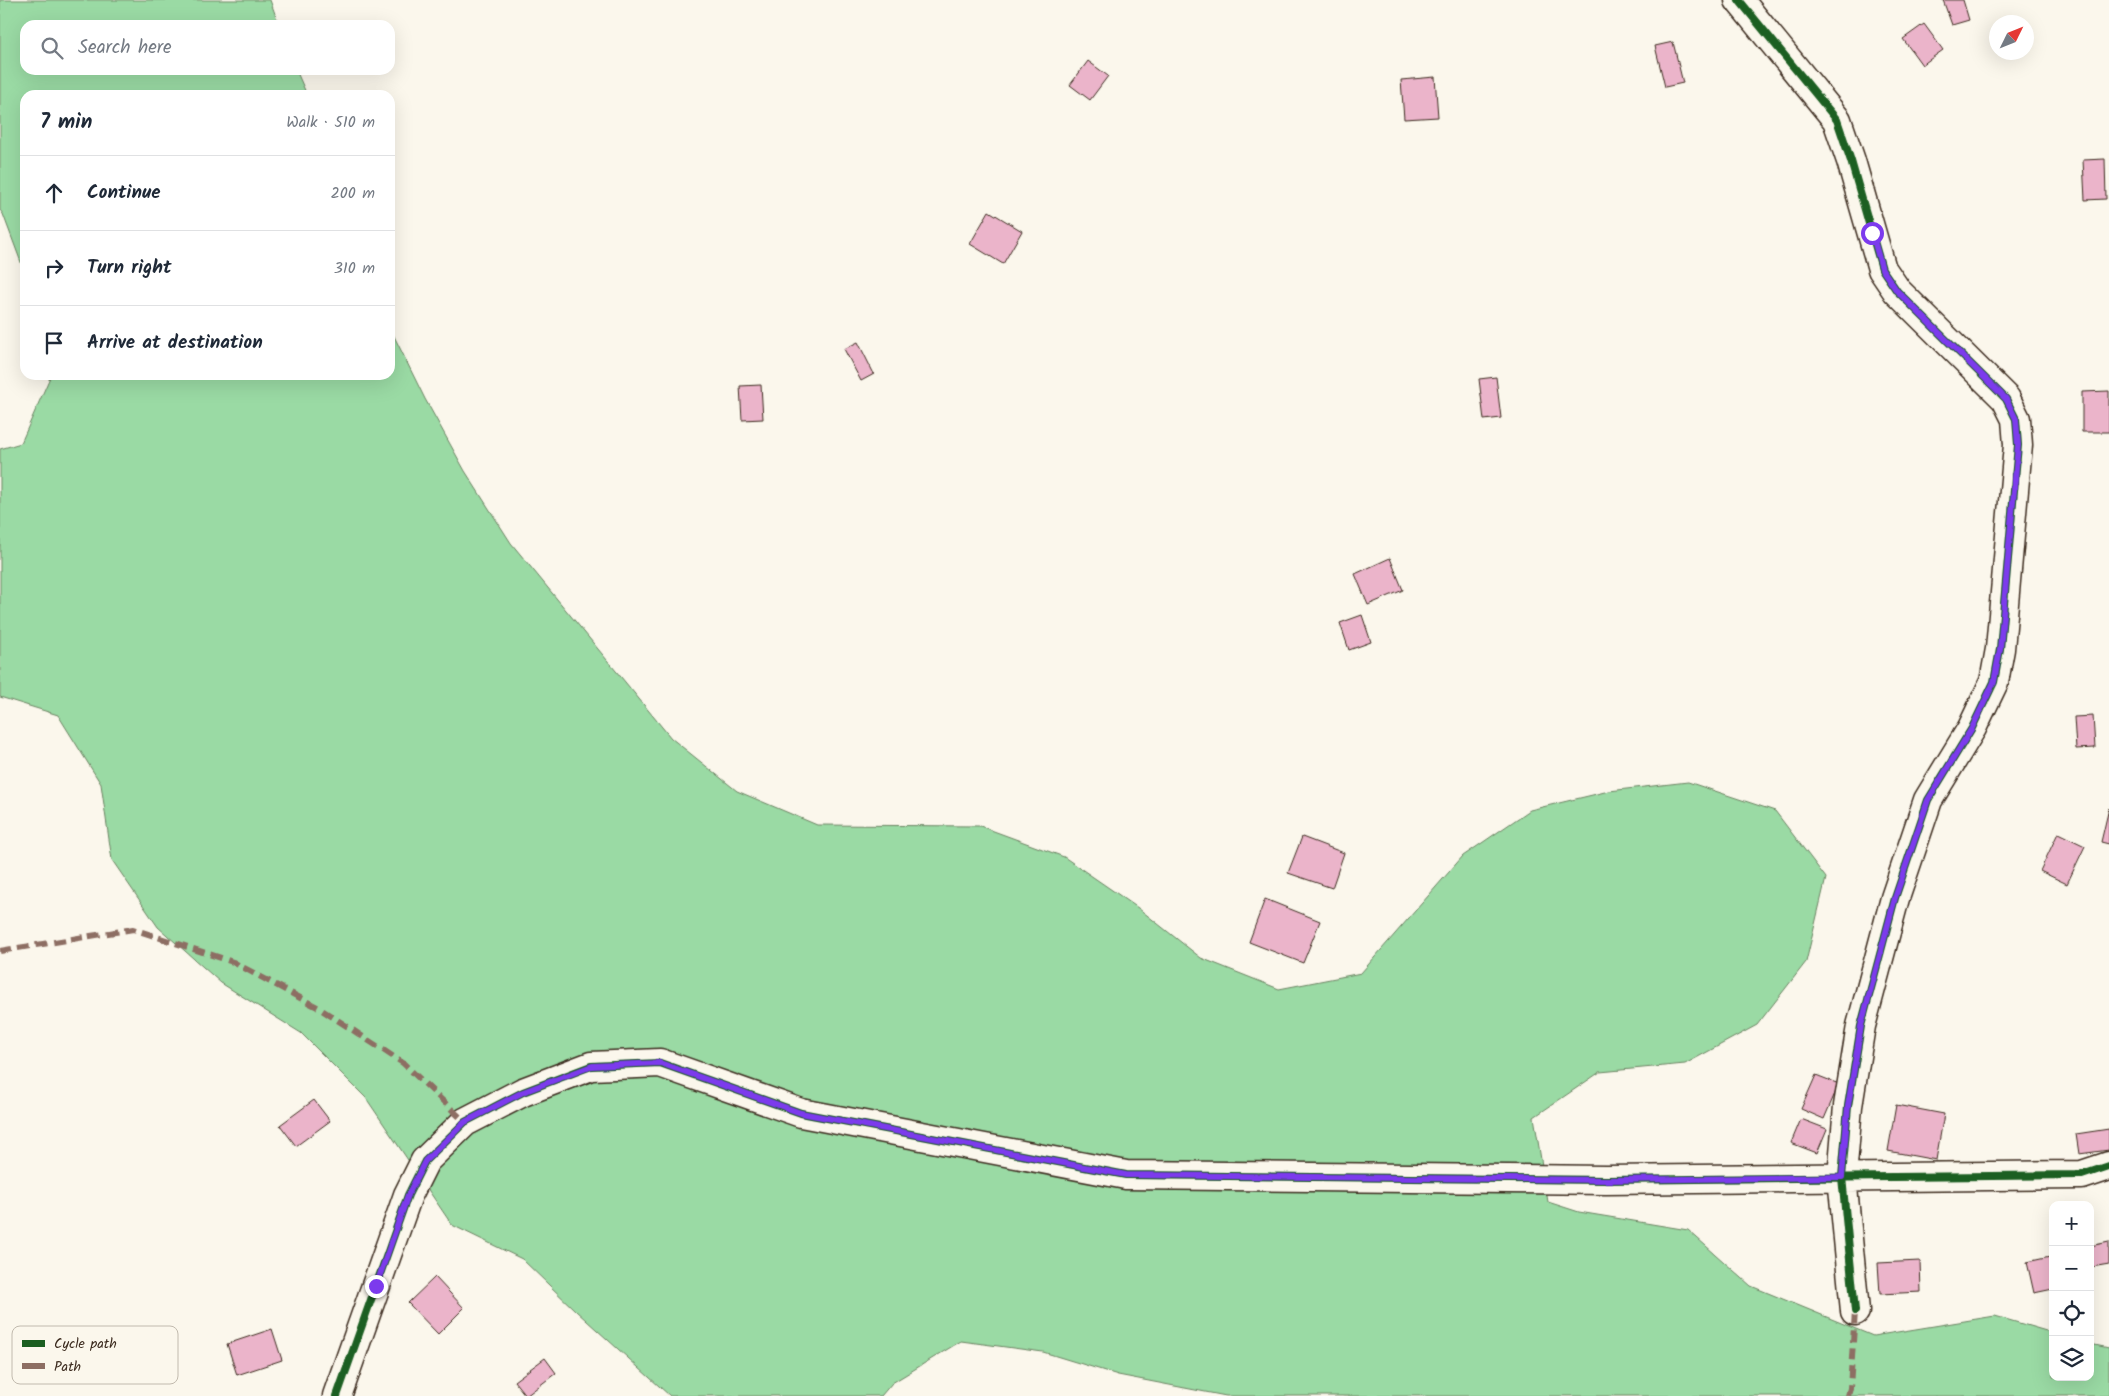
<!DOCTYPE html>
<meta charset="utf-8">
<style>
body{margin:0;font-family:Kalam,sans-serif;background:#f2f2f3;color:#1f2937}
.controls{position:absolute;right:15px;bottom:15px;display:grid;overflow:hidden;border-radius:10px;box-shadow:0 5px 20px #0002}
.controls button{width:45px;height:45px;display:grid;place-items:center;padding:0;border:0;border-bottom:1px solid #e0e1e3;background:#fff;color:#1f2937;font:25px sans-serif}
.compass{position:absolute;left:1989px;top:15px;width:45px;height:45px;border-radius:50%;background:#fff;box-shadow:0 5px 20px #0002;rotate:47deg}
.stop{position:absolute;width:15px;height:15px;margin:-11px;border:4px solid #7c3aed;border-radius:50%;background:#fff}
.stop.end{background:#7c3aed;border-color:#fff;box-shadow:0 1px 5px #0008}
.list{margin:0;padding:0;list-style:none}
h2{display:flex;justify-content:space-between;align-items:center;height:65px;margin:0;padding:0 20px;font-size:21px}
h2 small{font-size:16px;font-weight:400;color:#747a83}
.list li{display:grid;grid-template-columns:32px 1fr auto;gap:15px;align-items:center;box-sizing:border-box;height:75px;padding:0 20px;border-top:1px solid #e0e1e3}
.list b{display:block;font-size:19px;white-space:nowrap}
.list em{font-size:16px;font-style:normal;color:#747a83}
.icon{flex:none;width:28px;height:28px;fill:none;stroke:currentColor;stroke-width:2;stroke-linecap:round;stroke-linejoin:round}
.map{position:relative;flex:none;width:2109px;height:1396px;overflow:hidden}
.search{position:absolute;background:#fff;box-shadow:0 5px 20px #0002;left:20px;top:20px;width:375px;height:55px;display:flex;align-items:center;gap:12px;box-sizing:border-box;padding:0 18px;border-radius:15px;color:#747a83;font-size:19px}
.panel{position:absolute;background:#fff;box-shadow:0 5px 20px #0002;left:20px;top:90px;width:375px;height:290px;border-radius:15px}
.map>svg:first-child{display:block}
.green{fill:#9adaa4;stroke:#6a8261}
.building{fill:#ebb4ca;stroke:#3b2a1e}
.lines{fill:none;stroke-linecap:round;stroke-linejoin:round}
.minor-casing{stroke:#3b2a1e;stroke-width:31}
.minor{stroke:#fbf7ec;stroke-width:28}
.quiet{stroke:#8d6e63;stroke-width:6;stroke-dasharray:12 6;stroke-linecap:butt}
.cycleway-casing{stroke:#fbf7ec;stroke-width:11}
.cycleway{stroke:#1b5e20;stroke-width:8}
.route{stroke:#7c3aed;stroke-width:6}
.key{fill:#fbf7ec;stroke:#c1baae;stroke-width:1}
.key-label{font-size:14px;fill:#3b2a1e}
</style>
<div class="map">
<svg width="2109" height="1396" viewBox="0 0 2109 1396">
<rect width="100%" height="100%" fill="#fbf7ec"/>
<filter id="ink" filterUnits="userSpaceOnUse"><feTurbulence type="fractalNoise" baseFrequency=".02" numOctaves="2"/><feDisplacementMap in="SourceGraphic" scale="10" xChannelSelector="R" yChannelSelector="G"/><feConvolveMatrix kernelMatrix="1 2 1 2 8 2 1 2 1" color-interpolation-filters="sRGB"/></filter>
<g filter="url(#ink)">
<path class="green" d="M0 0H270L279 25H25V70H296L307 95H25V273L3 214 0 210Z
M390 328 425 399 465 471 511 543 671 738 737 791 817 825 980 826 1064 857 1138 908 1201 958 1279 989 1361 973 1463 856 1530 810 1609 791 1688 782 1775 811 1826 878 1806 962 1757 1025 1685 1064 1600 1072 1534 1117 1548 1202 1579 1212 1688 1230 1751 1286 1873 1336 1995 1316 2053 1333V1377H2090V1344L2109 1348V1396H1226L1118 1375 1043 1352 961 1341 892 1383 881 1396H670L576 1311 522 1259 452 1225 366 1098 301 1033 221 983 158 927 112 860 101 784 58 715 0 697V449L21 443 51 375H390Z"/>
<path class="building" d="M1943 0H1963L1969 20 1952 25Z
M1924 24 1943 50 1922 65 1903 39Z
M1673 42 1683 83 1665 87 1655 46Z
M1088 61 1108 76 1090 100 1070 85Z
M1435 77 1438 117 1404 119 1401 80Z
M2105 159 2106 199 2085 200 2083 160Z
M989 211 1022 231 1003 264 970 244Z
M858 342 874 374 861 381 844 349Z
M1496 377 1501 418 1484 420 1479 379Z
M761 385 763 419 742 420 740 386Z
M2109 391V432H2082V392Z
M1390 558 1403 590 1368 605 1355 574Z
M1362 615 1371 642 1349 650 1340 623Z
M2093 716 2095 748 2076 749 2074 717Z
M2109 808V844L2101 842Z
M2058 833 2085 846 2067 884 2040 871Z
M1302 837 1344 853 1332 888 1288 873Z
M1265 899 1320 921 1303 963 1249 942Z
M1816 1075 1839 1084 1824 1119 1801 1109Z
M314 1100 330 1121 296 1146 280 1125Z
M1896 1105 1944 1114 1936 1160 1888 1151Z
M1801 1119 1827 1129 1817 1153 1791 1143Z
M2109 1129V1150L2079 1154 2076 1134Z
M2109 1242V1264L2092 1267 2090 1246Z
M2050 1257 2053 1270V1289L2034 1293 2027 1262Z
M1920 1261 1921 1292 1880 1294 1878 1263Z
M435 1277 464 1308 438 1334 408 1303Z
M272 1329 282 1360 237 1375 227 1344Z
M545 1358 556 1373 526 1396 514 1381Z"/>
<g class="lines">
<g class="minor-casing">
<path id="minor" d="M1739 0 1837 120 1851 161 1882 269 1897 291 2006 399 2016 419 2018 445 2000 649 1994 682 1972 728 1928 800 1895 898 1861 1026 1848 1106 1842 1177 1855 1311
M337 1396 408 1195 425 1161 465 1122 523 1092 591 1066 660 1063 801 1113 1126 1175 1606 1180 2082 1175 2109 1166"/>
</g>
<use href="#minor" class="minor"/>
<path class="quiet" d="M0 951 133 929 233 962 319 1008 403 1063 465 1122
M1848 1396 1850 1388 1855 1311"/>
<g class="cycleway-casing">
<path id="cycleway" d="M1739 0 1837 120 1851 161 1882 269 1897 291 2006 399 2016 419 2018 445 2000 649 1994 682 1972 728 1928 800 1895 898 1861 1026 1848 1106 1842 1177 1855 1311
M337 1396 408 1195 425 1161 465 1122 523 1092 591 1066 660 1063 801 1113 1126 1175 1606 1180 2082 1175 2109 1166"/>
</g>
<use href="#cycleway" class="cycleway"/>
</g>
</g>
<g class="lines" filter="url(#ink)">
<path class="route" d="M376 1286 408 1195 425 1161 465 1122 523 1092 592 1066 660 1063 801 1113 1126 1175 1606 1180 1842 1177 1848 1106 1861 1026 1895 898 1928 800 1972 728 1994 682 2000 649 2018 445 2016 419 2006 399 1897 291 1882 269 1872 233"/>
</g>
<rect x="12" y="1326" width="166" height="58" rx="8" class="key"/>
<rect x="22" y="1340" width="23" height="7" fill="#1b5e20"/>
<rect x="22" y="1363" width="23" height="6" fill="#8d6e63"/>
<g class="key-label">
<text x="54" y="1348">Cycle path</text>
<text x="54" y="1371">Path</text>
</g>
</svg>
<div class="controls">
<button>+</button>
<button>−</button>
<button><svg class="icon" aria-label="locate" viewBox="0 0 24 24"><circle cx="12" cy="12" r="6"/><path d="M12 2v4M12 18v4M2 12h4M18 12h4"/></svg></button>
<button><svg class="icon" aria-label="layers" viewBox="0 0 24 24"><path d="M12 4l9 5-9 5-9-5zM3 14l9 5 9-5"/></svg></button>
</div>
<svg class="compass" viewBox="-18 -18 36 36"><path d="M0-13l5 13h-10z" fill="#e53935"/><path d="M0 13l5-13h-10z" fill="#747a83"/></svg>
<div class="stop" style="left:1872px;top:233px"></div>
<div class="stop end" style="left:376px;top:1286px"></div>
<div class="search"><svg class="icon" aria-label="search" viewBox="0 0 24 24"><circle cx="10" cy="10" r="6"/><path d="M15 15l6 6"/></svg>Search here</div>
<section class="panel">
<h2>7 min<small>Walk · 510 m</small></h2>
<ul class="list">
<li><svg class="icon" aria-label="ahead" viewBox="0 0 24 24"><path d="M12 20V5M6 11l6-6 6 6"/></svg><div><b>Continue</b></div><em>200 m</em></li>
<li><svg class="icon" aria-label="right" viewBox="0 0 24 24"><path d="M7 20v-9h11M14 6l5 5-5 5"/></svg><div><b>Turn right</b></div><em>310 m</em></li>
<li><svg class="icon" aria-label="arrive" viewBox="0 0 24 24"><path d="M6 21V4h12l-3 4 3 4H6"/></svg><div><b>Arrive at destination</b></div></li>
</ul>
</section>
</div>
